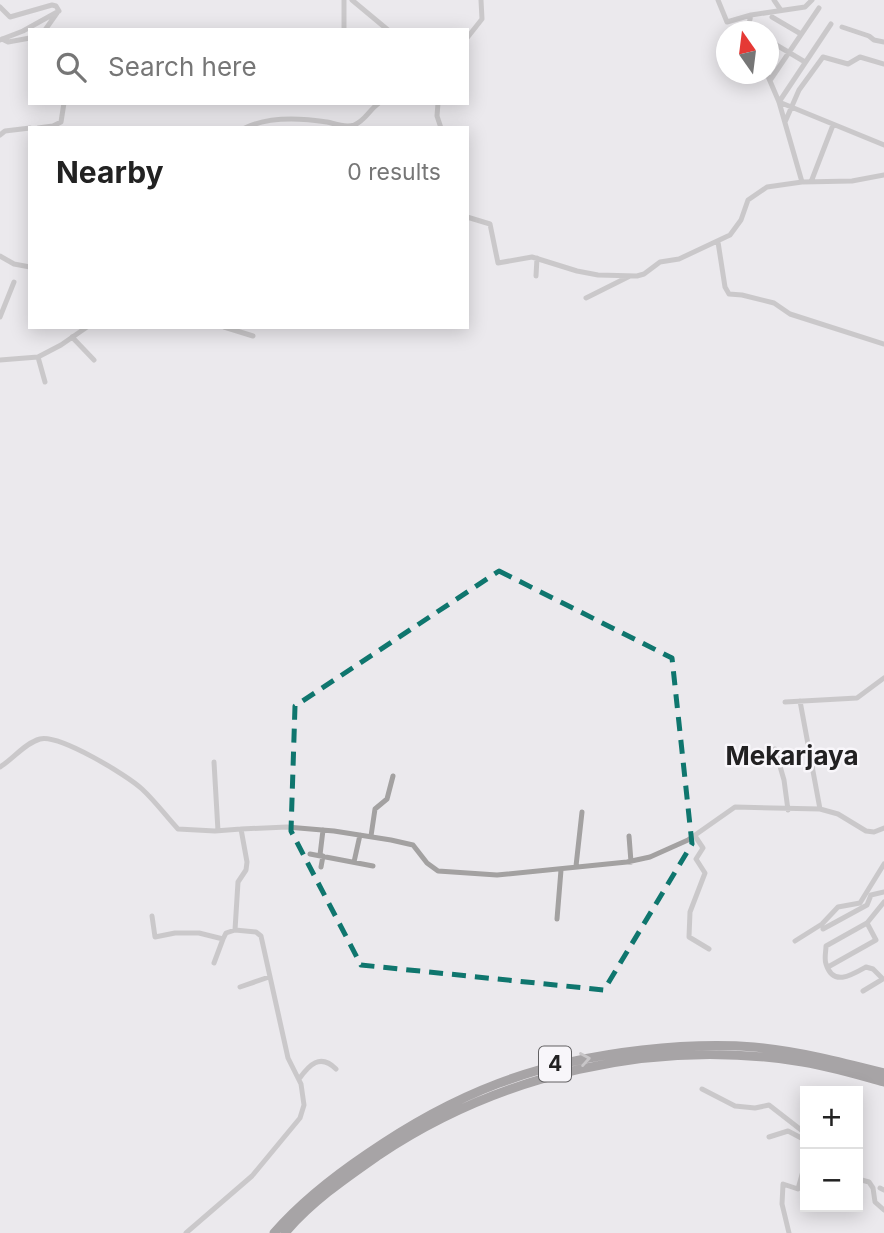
<!DOCTYPE html>
<meta charset="utf-8">
<style>
body{margin:0;font-family:Inter,sans-serif;background:#f6f6f6;color:#222}
.controls{position:absolute;right:21px;bottom:21px;display:grid;overflow:hidden;border-radius:0px;box-shadow:0 4px 18px #0003}
.controls button{width:63px;height:63px;display:grid;place-items:center;padding:0;border:0;border-bottom:2px solid #e0e0e0;background:#fff;color:#222;font:35px sans-serif}
.compass{position:absolute;left:716px;top:21px;width:63px;height:63px;border-radius:50%;background:#fff;box-shadow:0 4px 18px #0003;rotate:346deg}
.list{margin:0;padding:0;list-style:none}
h2{display:flex;justify-content:space-between;align-items:center;height:91px;margin:0;padding:0 28px;font-size:30px}
h2 small{font-size:23px;font-weight:400;color:#767676}
.icon{flex:none;width:38px;height:38px;fill:none;stroke:currentColor;stroke-width:2;stroke-linecap:round;stroke-linejoin:round}
.map{position:relative;flex:none;width:884px;height:1233px;overflow:hidden}
.search{position:absolute;background:#fff;box-shadow:0 4px 18px #0003;left:28px;top:28px;width:441px;height:77px;display:flex;align-items:center;gap:18px;box-sizing:border-box;padding:0 24px;border-radius:0px;color:#767676;font-size:26px}
.panel{position:absolute;background:#fff;box-shadow:0 4px 18px #0003;left:28px;top:126px;width:441px;height:203px;border-radius:0px}
.map>svg:first-child{display:block}
.lines{fill:none;stroke-linecap:round;stroke-linejoin:round}
.minor{stroke:#a3a1a1;stroke-width:5}
.motorway{stroke:#555050;stroke-width:9}
.oneway{stroke:#9e9b9c}
.marked{fill:none;stroke:#0f766e;stroke-width:5;stroke-dasharray:14 9;stroke-linejoin:round}
.labels{text-anchor:middle;stroke-width:5;stroke-linejoin:round;paint-order:stroke}
.shield{fill:#f8f6fa;stroke:#626163;stroke-width:2}
.shield-label{font-size:21px;font-weight:bold;fill:#222122}
.quarter-label{font-size:26px;font-weight:bold;fill:#222122;stroke:#f8f6fa}
</style>
<div class="map">
<svg width="884" height="1233" viewBox="0 0 884 1233">
<rect width="100%" height="100%" fill="#ebe9ed"/>
<g class="lines">
<path class="minor" d="M352 0 388 30
M718 0 727 22 751 15
M774 0 780 9
M0 7 10 17 52 5 56 6 59 11
M772 17 801 34
M747 24 757 32
M831 24 779 102 884 145
M842 27 869 36 874 40 884 42
M45 30 57 13
M344 30V0
M747 32 751 15 805 7 812 0
M467 38 482 19 481 0
M2 39 8 42 30 38
M0 40 23 31 59 11
M768 40 805 62
M767 74 779 102 802 182
M771 79 819 8
M438 103 437 116 441 128
M785 122 799 90 823 57 848 64 860 57 884 64
M38 128 53 126 61 122 64 103
M245 128C269 116 301 118 327 122 336 124 345 128 354 125 365 121 369 110 379 103
M0 135 5 131 30 128
M811 182 833 125
M467 217 490 224 498 263 532 257 577 271 598 275 637 276 644 274 660 262 679 259 730 235 741 220 748 200 767 187 802 182 852 181 884 175
M718 242 725 287 729 294 742 295 774 303 790 314 884 344
M0 256 14 264 30 267
M536 276 537 258
M586 298 630 276
M0 317 14 282
M224 327 253 336
M72 337 94 360
M38 357 45 382
M0 360 38 357 61 345 87 327
M800 701 820 809
M785 702 857 698 884 678
M775 749 784 780 788 810
M214 762 218 831
M0 767C13 759 25 743 40 739 59 734 127 775 142 789 155 801 166 816 178 829L215 831 241 829
M371 836 375 809 387 799 393 776
M629 836 631 862
M695 836 703 848 696 859 705 873 690 912 689 937 709 949
M310 854 373 866
M320 855 323 830
M354 862 360 835
M576 866 582 812
M321 867 323 856
M152 916 155 937 175 933H199L223 939 226 933 235 930
M557 919 561 870
M823 929 867 905 871 895 884 892
M795 941 822 924 838 907 860 903 884 864
M214 963 223 939
M828 967 876 940 867 923
M240 987 269 977
M863 991 883 979 873 969 866 967C852 975 833 987 826 964 824 959 826 951 826 946L867 923 884 902
M299 1079C309 1065 320 1053 336 1069
M702 1089 735 1106 755 1108 769 1105 805 1133
M769 1137 788 1131 805 1140
M858 1179 869 1182 873 1188 875 1202 884 1210
M880 1188 884 1190
M186 1233 252 1176 300 1118 304 1105 301 1084 288 1058 261 936 256 932 235 930 238 882 246 870 247 862 241 829 287 827 334 831 391 840 413 845 427 863 438 871 497 875 627 862 650 857 688 840 735 807 820 809 838 814 866 831 874 832 884 828
M789 1233 782 1204 783 1184 798 1189 805 1164"/>
<path class="motorway" d="M274 1233C301 1202 333 1177 367 1154 455 1093 536 1062 642 1050 678 1046 717 1044 754 1047 798 1051 841 1062 884 1073
M285 1233C311 1202 346 1178 379 1155 500 1074 652 1039 796 1061 826 1065 855 1074 884 1082"/>
</g>
<defs><path id="oneway-chevron" d="M-2-3.5L2.5 0L-2 3.5" fill="none" stroke-width="1.6" stroke-linecap="round" stroke-linejoin="round" transform="scale(1.75)"/></defs>
<use class="oneway" href="#oneway-chevron" transform="translate(585 1059) rotate(-10)"/>
<path d="M0 0H884V1233H0ZM499 571 672 658 692 844 604 990 361 965 291 831 295 706Z" fill="#ebe9ed" fill-opacity=".55" fill-rule="evenodd"/>
<path class="marked" d="M499 571 672 658 692 844 604 990 361 965 291 831 295 706Z"/>
<g class="labels">
<rect class="shield" x="539" y="1046.5" width="32" height="35" rx="5"/>
<g class="shield-label">
<text x="555" y="1071">4</text>
</g>
<g class="quarter-label">
<text x="792" y="765">Mekarjaya</text>
</g>
</g>
</svg>
<div class="controls">
<button>+</button>
<button>−</button>
</div>
<svg class="compass" viewBox="-18 -18 36 36"><path d="M0-13l5 13h-10z" fill="#e53935"/><path d="M0 13l5-13h-10z" fill="#767676"/></svg>
<div class="search"><svg class="icon" aria-label="search" viewBox="0 0 24 24"><circle cx="10" cy="10" r="6"/><path d="M15 15l6 6"/></svg>Search here</div>
<section class="panel">
<h2>Nearby<small>0 results</small></h2>
<ul class="list">
</ul>
</section>
</div>
